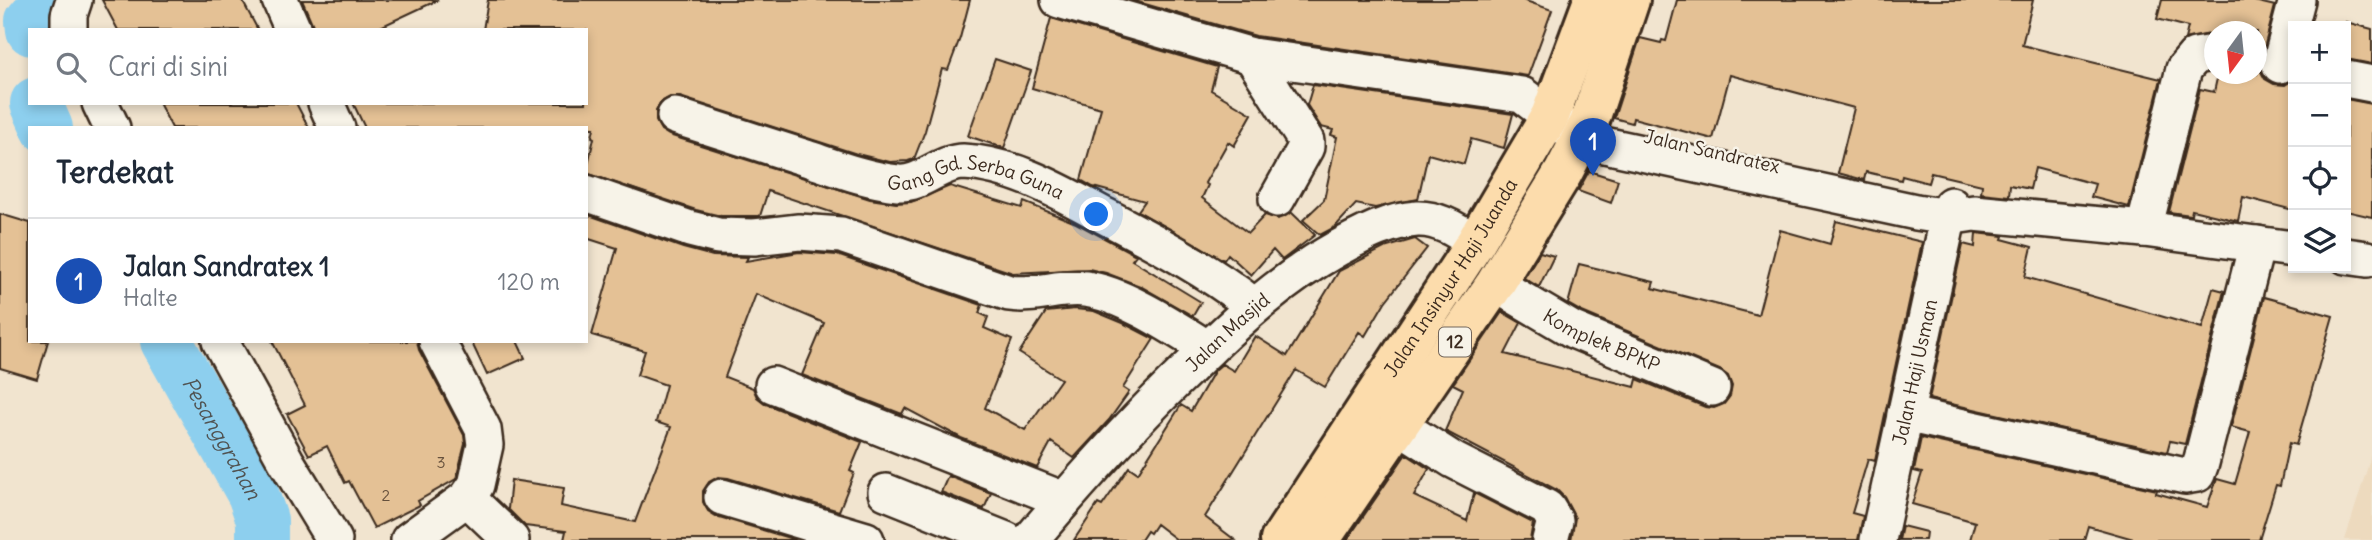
<!DOCTYPE html>
<html lang="id">
<meta charset="utf-8">
<style>
body{margin:0;font-family:Delius,sans-serif;background:#f2f2f3;color:#1f2937}
.controls{position:absolute;right:21px;top:21px;display:grid;overflow:hidden;border-radius:0px;box-shadow:0 4px 10px #0003}
.controls button{width:63px;height:63px;display:grid;place-items:center;padding:0;border:0;border-bottom:2px solid #e0e1e3;background:#fff;color:#1f2937;font:35px sans-serif}
.compass{position:absolute;left:2204px;top:21px;width:63px;height:63px;border-radius:50%;background:#fff;box-shadow:0 4px 10px #0003;rotate:195deg}
.you{position:absolute;left:1097px;top:215px;width:24px;height:24px;margin:-18px;border:5px solid #fff;border-radius:50%;background:#1a73e8;box-shadow:0 0 0 10px #1a73e833}
.badge{display:grid;place-items:center;width:46px;height:46px;border-radius:50%;background:#0b8043;color:#fff;font-size:23px;font-weight:700}
.pin{position:absolute;translate:-50% -58px;filter:drop-shadow(0 2px 4px #0008)}
.pin::after{content:'';position:absolute;top:37px;width:24px;height:21px;background:inherit;clip-path:polygon(0 0,100% 0,50% 100%)}
.list{margin:0;padding:0;list-style:none}
h2{display:flex;justify-content:space-between;align-items:center;height:91px;margin:0;padding:0 28px;font-size:30px}
h2 small{font-size:23px;font-weight:400;color:#747a83}
.list li{display:grid;grid-template-columns:46px 1fr auto;gap:21px;align-items:center;box-sizing:border-box;height:126px;padding:0 28px;border-top:2px solid #e0e1e3}
.list b{display:block;font-size:26px;white-space:nowrap}
.list p{margin:0;font-size:23px;white-space:nowrap;color:#747a83}
.list em{font-size:23px;font-style:normal;color:#747a83}
.icon{flex:none;width:38px;height:38px;fill:none;stroke:currentColor;stroke-width:2;stroke-linecap:round;stroke-linejoin:round}
.map{position:relative;flex:none;width:2372px;height:540px;overflow:hidden}
.search{position:absolute;background:#fff;box-shadow:0 4px 10px #0003;left:28px;top:28px;width:560px;height:77px;display:flex;align-items:center;gap:18px;box-sizing:border-box;padding:0 24px;border-radius:0px;color:#747a83;font-size:26px}
.panel{position:absolute;background:#fff;box-shadow:0 4px 10px #0003;left:28px;top:126px;width:560px;height:217px;border-radius:0px}
.map>svg:first-child{display:block}
.built{fill:#eddabe}
.lines{fill:none;stroke-linecap:round;stroke-linejoin:round}
.river{stroke:#8dcfee;stroke-width:52}
.building{fill:#e4c195;stroke:#3b2a1e;stroke-width:2}
.minor-casing{stroke:#3b2a1e;stroke-width:40}
.trunk-casing{stroke:#3b2a1e;stroke-width:44}
.minor{stroke:#f7f3e8;stroke-width:35}
.trunk{stroke:#fcdcac;stroke-width:38}
.labels{text-anchor:middle;stroke-width:5;stroke-linejoin:round;paint-order:stroke}
.number-label{font-size:16px;fill:#65503c}
.shield{fill:#f7f3e8;stroke:#73665b;stroke-width:2}
.shield-label{font-size:18px;font-weight:bold;fill:#3b2a1e}
.street-label{font-size:19px;fill:#3b2a1e;stroke:#f7f3e8}
.water-label{font-size:21px;font-style:italic;fill:#505352;stroke:#f7f3e8}
</style>
<div class="map">
<svg width="2372" height="540" viewBox="0 0 2372 540">
<rect width="100%" height="100%" fill="#f1e4cf"/>
<filter id="ink" filterUnits="userSpaceOnUse"><feTurbulence type="fractalNoise" baseFrequency=".0143" numOctaves="2"/><feDisplacementMap in="SourceGraphic" scale="14" xChannelSelector="R" yChannelSelector="G"/><feConvolveMatrix kernelMatrix="1 2 1 2 8 2 1 2 1" color-interpolation-filters="sRGB"/></filter>
<g filter="url(#ink)">
<path class="built" d="M2372 453V540H2345Z"/>
<g class="lines">
<g class="river">
<path d="M32 30 31 21 49 0"/>
<path d="M36 103 47 128"/>
<path id="s1" d="M166 341 253 494 262 520V540"/>
</g>
</g>
<path class="building" d="M102 0H242L258 30H118Z
M302 0H438L374 30H315Z
M488 0H970L960 38 948 70 942 69 925 131 914 159 908 161 890 162 857 154 680 97H670L661 102 656 111V121L661 130 669 135 870 199 896 203 911 202 950 186 1022 208 1024 202 1076 223 1136 255 1132 260 1201 302 1193 316 1140 286 1106 273 1089 269 1013 273 768 191 760 216H721L696 210 586 173 594 138 592 137 594 128H365L353 103H586V30H483Z
M1131 0H1523L1552 10 1528 76 1256 36Z
M1677 0H2033L2022 45 2161 79 2129 207 2091 197 2095 184 2035 168 2030 189 2010 185 2009 196 1981 193 1982 185 1931 173 1928 183 1902 176 1901 180 1866 172 1864 180 1838 173 1854 108 1730 75 1713 139 1633 118 1632 123 1614 118 1640 38 1661 43 1662 40 1666 41Z
M2162 0H2250L2275 6 2261 60 2260 70 2265 79 2274 84 2285 85 2293 80V210L2243 197 2238 221 2192 210 2191 215 2169 212 2200 89 2214 92 2218 74H2257V32H2215V33L2185 39 2188 27 2157 19Z
M1051 18 1217 67 1211 90 1252 114 1234 146 1228 142 1205 183 1208 185 1202 198 1248 233 1265 215 1278 219 1291 212 1315 235 1282 260 1273 250 1251 275 1228 254 1224 260 1138 211 1145 201 1093 187 1081 180 1101 108 1032 88Z
M2346 22 2372 29V64L2346 59Z
M995 59 1031 71 1004 148 968 136Z
M1313 85 1513 114 1504 148 1471 139 1464 164 1428 154 1418 199 1375 208 1356 204 1335 227 1320 235 1303 220 1324 200 1337 137 1331 135 1333 130 1321 127 1307 105Z
M2346 99 2372 104V217L2346 211Z
M159 103H296L309 128H172Z
M1589 171 1618 180 1611 203 1578 191Z
M0 214 30 223V341H48L37 379 0 368Z
M586 214 683 248 713 256 748 257 746 261 799 252 837 255 982 305 979 313 988 317 984 328 1012 340 985 408 1025 430 1061 379 1019 353 1046 312 1075 309 1094 311 1123 323 1154 339 1123 388 1129 392 1109 420 1074 458 1051 442 1037 468 961 438 905 408 902 414 802 375 824 323 756 294 725 377 753 388 757 397 766 404 862 442 850 471 854 473 839 511 728 478 718 477 709 482 703 491V502L708 511 716 516 796 540H564L566 531 525 526 508 509 511 480 564 488 561 506 635 522 671 427 656 422 666 385 637 375 645 351 592 335 617 248 586 238Z
M1836 221 1922 242 1875 461 1868 459 1852 513 1863 516 1858 540H1571L1575 518 1564 497 1557 490 1445 431 1463 389 1453 384 1502 312 1521 323 1505 354 1635 387 1637 379 1705 407 1714 408 1724 404 1730 396 1732 386 1728 376 1720 370 1582 312 1568 304 1579 264 1654 282 1652 288 1758 315 1780 230 1830 244Z
M1976 233 2003 236 2002 239 2032 247 2025 277 2202 328 2213 288 2224 291 2185 444 2170 441 2167 452 1929 399 1963 244 1975 247Z
M1415 239 1427 248 1385 302 1365 336 1359 332 1325 387 1296 370 1205 517 1235 540H1177L1156 524 1150 533 1147 531 1141 540H1074L1098 504 1102 506 1129 467 1138 473 1181 405 1191 411 1215 370 1222 364 1234 371 1255 336 1287 356 1339 271 1384 248Z
M1540 252 1554 256 1539 287 1524 278Z
M2264 297 2333 316 2296 445 2289 443 2280 486 2276 485 2259 540H2137L2088 526 2084 540H1970L1975 522 1912 504 1922 473 1914 471 1921 438 2157 490 2156 493 2207 507 2217 479 2235 484 2250 432 2231 427Z
M272 341H417L419 350 464 435 465 444 456 479 418 501 420 505 374 528 349 481 345 483 327 446 309 455 287 414 305 405Z
M471 341H517L525 358 487 375Z
M1406 454 1429 469 1414 496 1467 521 1474 493 1533 523 1530 540H1347Z
M948 476 991 493 984 509 941 492Z
M1902 526 1926 532 1925 540H1899Z"/>
<g class="lines">
<g class="minor-casing">
<g id="minor">
<path d="M280 0 293 30"/>
<path d="M1059 0 1252 56 1522 95 1581 140 1916 212 1948 217 1974 213 2144 229 2293 249"/>
<path d="M69 30V15L74 0"/>
<path d="M1252 56 1306 141V147L1277 199"/>
<path d="M2280 65 2297 0"/>
<path d="M2346 79 2372 84"/>
<path d="M100 103 112 128"/>
<path d="M326 103 337 128"/>
<path id="s2" d="M675 116C719 130 762 144 806 158 836 168 867 180 898 183 922 185 939 162 963 162 1013 164 1062 193 1105 216 1157 243 1208 270 1254 306"/>
<path d="M586 193 690 229 718 236 754 237 799 232 841 235 1009 293C1035 297 1059 286 1085 289 1122 293 1176 329 1208 349"/>
<path d="M2144 229 2184 69 2195 56 2214 53"/>
<path d="M2346 256 2367 259"/>
<path id="s3" d="M1495 284 1573 330 1712 388"/>
<path d="M220 341 286 461 334 540"/>
<path d="M773 385 1064 500"/>
<path d="M1905 414 2185 476 2197 474 2201 463 2257 244"/>
<path d="M1398 425 1453 460 1547 508 1555 521 1550 540"/>
<path d="M886 492 1006 540"/>
<path d="M722 497 866 540"/>
<path d="M467 498 511 540"/>
<path d="M409 540 467 498 476 485 485 445 483 429 437 341"/>
<path id="s4" d="M1030 540C1081 480 1132 422 1189 368 1235 322 1281 280 1338 248 1364 234 1387 221 1417 219 1438 218 1458 230 1475 243"/>
<path id="s5" d="M1878 540 1951 205"/>
</g>
</g>
<g class="trunk-casing">
<g id="trunk">
<path id="s6" d="M1280 540 1475 243 1550 116 1593 0"/>
<path d="M1320 540 1495 284 1563 173 1589 123 1630 0"/>
</g>
</g>
<use href="#minor" class="minor"/>
<use href="#trunk" class="trunk"/>
</g>
</g>
<g class="labels">
<g class="number-label">
<text x="441" y="468">3</text>
<text x="386" y="501">2</text>
</g>
<rect class="shield" x="1439" y="327.5" width="32" height="29" rx="5"/>
<g class="shield-label">
<text x="1455" y="348">12</text>
</g>
<g class="street-label">
<text transform="translate(1712 151) rotate(13)" y="7">Jalan Sandratex</text>
<text dy="7" stroke="none"><textPath href="#s2" startOffset="315">Gang Gd. Serba Guna</textPath></text>
<text dy="7" stroke="none"><textPath href="#s6" startOffset="313">Jalan Insinyur Haji Juanda</textPath></text>
<text dy="7" stroke="none"><textPath href="#s4" startOffset="287">Jalan Masjid</textPath></text>
<text dy="7" stroke="none"><textPath href="#s3" startOffset="121">Komplek BPKP</textPath></text>
<text dy="7" stroke="none"><textPath href="#s5" startOffset="172">Jalan Haji Usman</textPath></text>
</g>
<g class="water-label">
<text dy="7" stroke="none"><textPath href="#s1" startOffset="112">Pesanggrahan</textPath></text>
</g>
</g>
</svg>
<div class="controls">
<button>+</button>
<button>−</button>
<button><svg class="icon" aria-label="locate" viewBox="0 0 24 24"><circle cx="12" cy="12" r="6"/><path d="M12 2v4M12 18v4M2 12h4M18 12h4"/></svg></button>
<button><svg class="icon" aria-label="layers" viewBox="0 0 24 24"><path d="M12 4l9 5-9 5-9-5zM3 14l9 5 9-5"/></svg></button>
</div>
<svg class="compass" viewBox="-18 -18 36 36"><path d="M0-13l5 13h-10z" fill="#e53935"/><path d="M0 13l5-13h-10z" fill="#747a83"/></svg>
<div class="you"></div>
<div class="pin badge" style="left:1593px;top:176px;background:#1a4fb4">1</div>
<div class="search"><svg class="icon" aria-label="search" viewBox="0 0 24 24"><circle cx="10" cy="10" r="6"/><path d="M15 15l6 6"/></svg>Cari di sini</div>
<section class="panel">
<h2>Terdekat<small></small></h2>
<ul class="list">
<li><span class="badge" style="background:#1a4fb4">1</span><div><b>Jalan Sandratex 1</b><p>Halte</p></div><em>120 m</em></li>
</ul>
</section>
</div>
